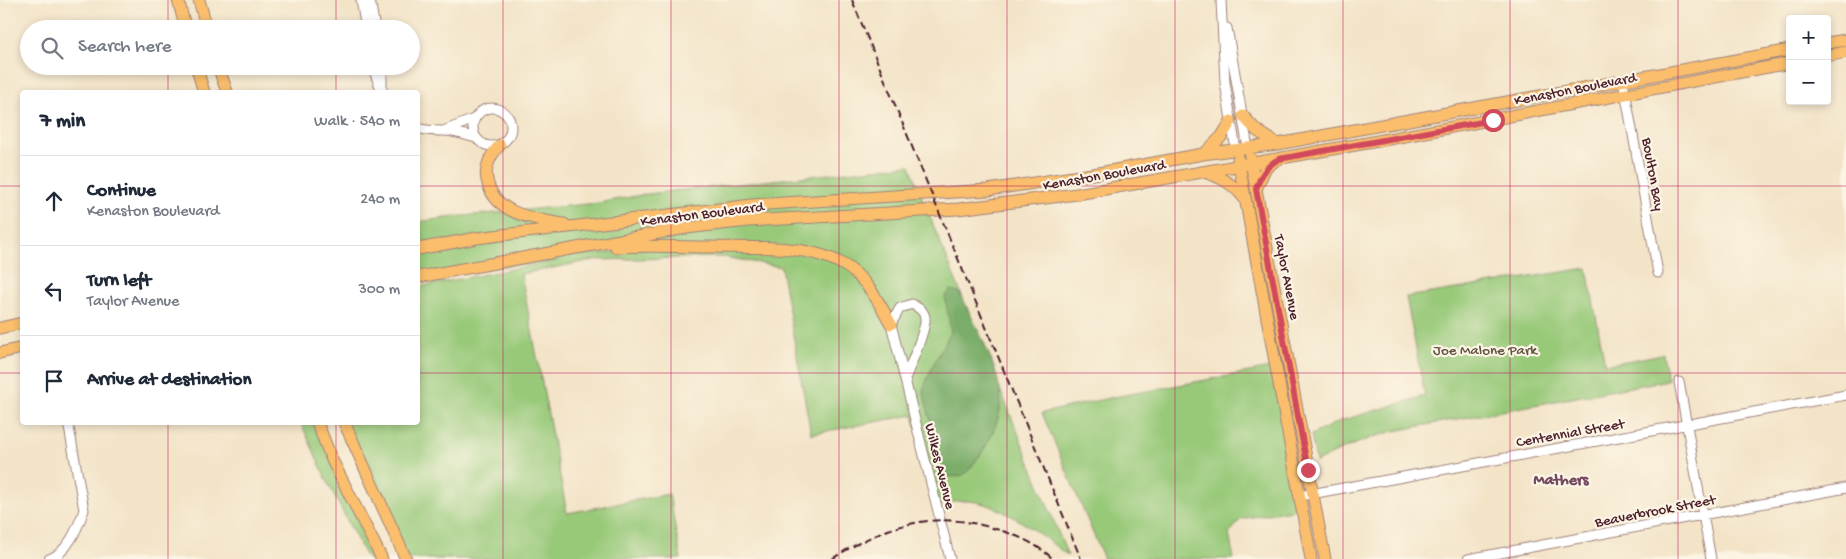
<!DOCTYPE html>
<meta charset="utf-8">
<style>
body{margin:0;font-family:"Gochi Hand",sans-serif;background:#f6f6f7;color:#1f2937}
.controls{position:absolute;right:15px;top:15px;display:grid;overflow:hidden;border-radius:5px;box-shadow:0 2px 8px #0003}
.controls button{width:45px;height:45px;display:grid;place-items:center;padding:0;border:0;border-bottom:1px solid #e0e1e3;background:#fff;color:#1f2937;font:25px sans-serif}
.stop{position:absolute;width:15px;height:15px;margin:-11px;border:4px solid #d1495b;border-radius:50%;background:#fff}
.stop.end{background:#d1495b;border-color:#fff;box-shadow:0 1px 5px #0008}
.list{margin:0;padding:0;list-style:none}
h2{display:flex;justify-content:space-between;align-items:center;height:65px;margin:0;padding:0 20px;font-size:21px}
h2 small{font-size:16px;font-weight:400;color:#747a83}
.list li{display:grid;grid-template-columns:32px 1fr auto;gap:15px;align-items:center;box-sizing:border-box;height:90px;padding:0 20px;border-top:1px solid #e0e1e3}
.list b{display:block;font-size:19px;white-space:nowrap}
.list p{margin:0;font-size:16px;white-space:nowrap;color:#747a83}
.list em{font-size:16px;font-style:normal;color:#747a83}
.icon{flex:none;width:28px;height:28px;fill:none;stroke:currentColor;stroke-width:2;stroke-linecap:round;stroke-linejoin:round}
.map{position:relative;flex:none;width:1846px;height:559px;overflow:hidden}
.search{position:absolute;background:#fff;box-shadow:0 2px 8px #0003;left:20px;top:20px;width:400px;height:55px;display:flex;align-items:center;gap:12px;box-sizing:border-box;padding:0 18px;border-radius:28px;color:#747a83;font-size:19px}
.panel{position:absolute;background:#fff;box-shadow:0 2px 8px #0003;left:20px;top:90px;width:400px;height:335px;border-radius:5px}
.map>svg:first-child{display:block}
.green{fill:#98c979;stroke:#717452;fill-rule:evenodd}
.forest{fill:#7aad69;stroke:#62664a}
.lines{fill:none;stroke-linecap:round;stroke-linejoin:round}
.minor-casing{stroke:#9e827a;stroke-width:11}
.major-casing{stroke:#9e827a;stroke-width:13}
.minor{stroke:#fff;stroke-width:9}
.major{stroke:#fabe6d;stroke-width:11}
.rail{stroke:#4a1f2b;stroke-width:2;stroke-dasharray:8 4;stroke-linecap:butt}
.route{stroke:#d1495b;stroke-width:6}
.grid{fill:none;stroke:#c2185b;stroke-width:1;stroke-opacity:0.55}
.labels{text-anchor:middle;stroke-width:4.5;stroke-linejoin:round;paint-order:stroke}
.street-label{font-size:15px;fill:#4a1f2b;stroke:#fcf5e5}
.park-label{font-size:15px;fill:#615242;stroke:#fcf5e5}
.neighbourhood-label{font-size:16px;font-weight:bold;fill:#734961;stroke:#fcf5e5}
</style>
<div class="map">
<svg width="1846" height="559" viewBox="0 0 1846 559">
<rect width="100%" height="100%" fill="#fcf5e5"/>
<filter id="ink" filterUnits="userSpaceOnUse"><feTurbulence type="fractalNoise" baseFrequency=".02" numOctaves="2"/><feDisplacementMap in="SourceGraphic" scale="10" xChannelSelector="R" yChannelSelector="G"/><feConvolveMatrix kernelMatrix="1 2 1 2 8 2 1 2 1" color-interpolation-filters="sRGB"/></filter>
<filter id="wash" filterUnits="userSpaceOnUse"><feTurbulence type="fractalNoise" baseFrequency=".0096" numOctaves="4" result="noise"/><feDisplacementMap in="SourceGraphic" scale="20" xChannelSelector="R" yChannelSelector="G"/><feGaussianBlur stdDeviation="1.12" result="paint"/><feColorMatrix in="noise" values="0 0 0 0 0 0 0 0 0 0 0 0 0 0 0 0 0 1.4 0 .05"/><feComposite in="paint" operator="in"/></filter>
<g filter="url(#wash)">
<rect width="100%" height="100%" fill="#f3e4c8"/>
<path class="green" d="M910 165 921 195 1068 556C1043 536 997 499 963 501 955 501 945 504 937 506L913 415 811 434 781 267 724 257 594 260 521 274 567 513 669 494 681 559H406L344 423 418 422V287L559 260 418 277V222L453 217 598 203 647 194ZM651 240 650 243 631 250 578 256Z
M1587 268 1605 365 1663 354 1668 380 1394 431C1367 438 1342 449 1316 462L1311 435 1340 421 1425 396 1406 297Z
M1276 367 1302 508 1241 519 1229 534 1234 559H1104L1042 413 1109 398Z
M301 423H317L382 559H367L328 483Z"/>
<path class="forest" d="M951 290 959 292C973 321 1006 377 1000 410 997 425 989 443 980 455 967 472 967 479 944 476L923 390 934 363 951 332 945 296Z"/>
</g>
<g filter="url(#ink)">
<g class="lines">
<g class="minor-casing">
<path id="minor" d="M361 0 366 29
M370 0 375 29
M1221 0 1225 83 1236 150
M1227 28 1248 148
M372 66 382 92
M1623 80 1658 273
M382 88V66
M473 127a19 19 0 1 1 38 0a19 19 0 1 1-38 0Z
M418 128C426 131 434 131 443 131 454 131 465 135 476 138
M446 130 474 119
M905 379C909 368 927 328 925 318 924 310 918 308 912 304L900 308 891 324 950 559
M1679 382 1711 559
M1300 496 1846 395
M49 559C68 553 78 527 84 510L68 422
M1468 559 1846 488"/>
</g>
<g class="major-casing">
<path id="major" d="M178 0 186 29
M199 0 207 29
M1827 43 1846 40
M1827 56 1846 52
M196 66 204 92
M218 66 227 92
M1243 116 1256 130 1278 144
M500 145C491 154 484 167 487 180 494 215 535 219 564 224
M1204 154 1222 136 1231 121
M1250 157 1325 559
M1238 159 1311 559
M1204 172C1221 177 1233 184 1244 198
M1256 189 1265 169 1275 161
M616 247C647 245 677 247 708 247 749 248 807 243 844 265 866 278 879 302 891 324
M418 249 477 238 752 205 988 190 1099 173 1203 154 1278 144 1790 50
M418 277 686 228 748 221 958 209 1077 194 1378 141 1790 63
M0 328 22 323
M0 353 22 348
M317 422 332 460 382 559
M344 422 406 559"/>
</g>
<use href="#minor" class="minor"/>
<use href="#major" class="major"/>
<path class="rail" d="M852 0 1081 559
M832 559C884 525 934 509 996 529 1017 535 1037 544 1053 559"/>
</g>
</g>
<g class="lines" filter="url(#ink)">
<path class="route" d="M1308 470 1256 189C1261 175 1266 166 1279 159L1493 120"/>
</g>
<path class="grid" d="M168 0V29M336 0V29M503 0V559M671 0V559M839 0V559M1007 0V559M1175 0V559M1343 0V559M1510 0V559M1678 0V559M168 66V92M336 66V92M0 186H22M418 186H1846M0 373H22M418 373H1846M168 422V559M336 422V559"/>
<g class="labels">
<g class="street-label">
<text transform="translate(1575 88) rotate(-11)" y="5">Kenaston Boulevard</text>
<text transform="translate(1104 174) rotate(-10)" y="5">Kenaston Boulevard</text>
<text transform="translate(1654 174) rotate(80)" y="5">Boulton Bay</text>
<text transform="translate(702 213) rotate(-7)" y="5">Kenaston Boulevard</text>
<text transform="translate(1288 277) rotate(79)" y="5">Taylor Avenue</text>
<text transform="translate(1570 432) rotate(-10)" y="5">Centennial Street</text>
<text transform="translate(941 466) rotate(76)" y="5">Wilkes Avenue</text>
<text transform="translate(1655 510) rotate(-11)" y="5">Beaverbrook Street</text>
</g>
<g class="park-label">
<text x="1485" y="354">Joe Malone Park</text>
</g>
<g class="neighbourhood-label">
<text x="1561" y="484">Mathers</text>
</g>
</g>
</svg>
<div class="controls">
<button>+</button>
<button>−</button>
</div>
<div class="stop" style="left:1493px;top:120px"></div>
<div class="stop end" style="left:1308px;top:470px"></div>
<div class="search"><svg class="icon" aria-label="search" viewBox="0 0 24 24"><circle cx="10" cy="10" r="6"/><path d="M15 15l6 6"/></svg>Search here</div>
<section class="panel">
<h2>7 min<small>Walk · 540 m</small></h2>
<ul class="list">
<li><svg class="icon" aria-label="ahead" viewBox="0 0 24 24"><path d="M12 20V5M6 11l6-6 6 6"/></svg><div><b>Continue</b><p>Kenaston Boulevard</p></div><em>240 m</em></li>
<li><svg class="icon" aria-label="left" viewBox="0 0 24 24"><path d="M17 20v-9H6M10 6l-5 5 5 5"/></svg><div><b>Turn left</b><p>Taylor Avenue</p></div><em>300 m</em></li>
<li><svg class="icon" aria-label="arrive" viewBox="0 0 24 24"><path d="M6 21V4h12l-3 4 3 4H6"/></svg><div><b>Arrive at destination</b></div></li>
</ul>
</section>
</div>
